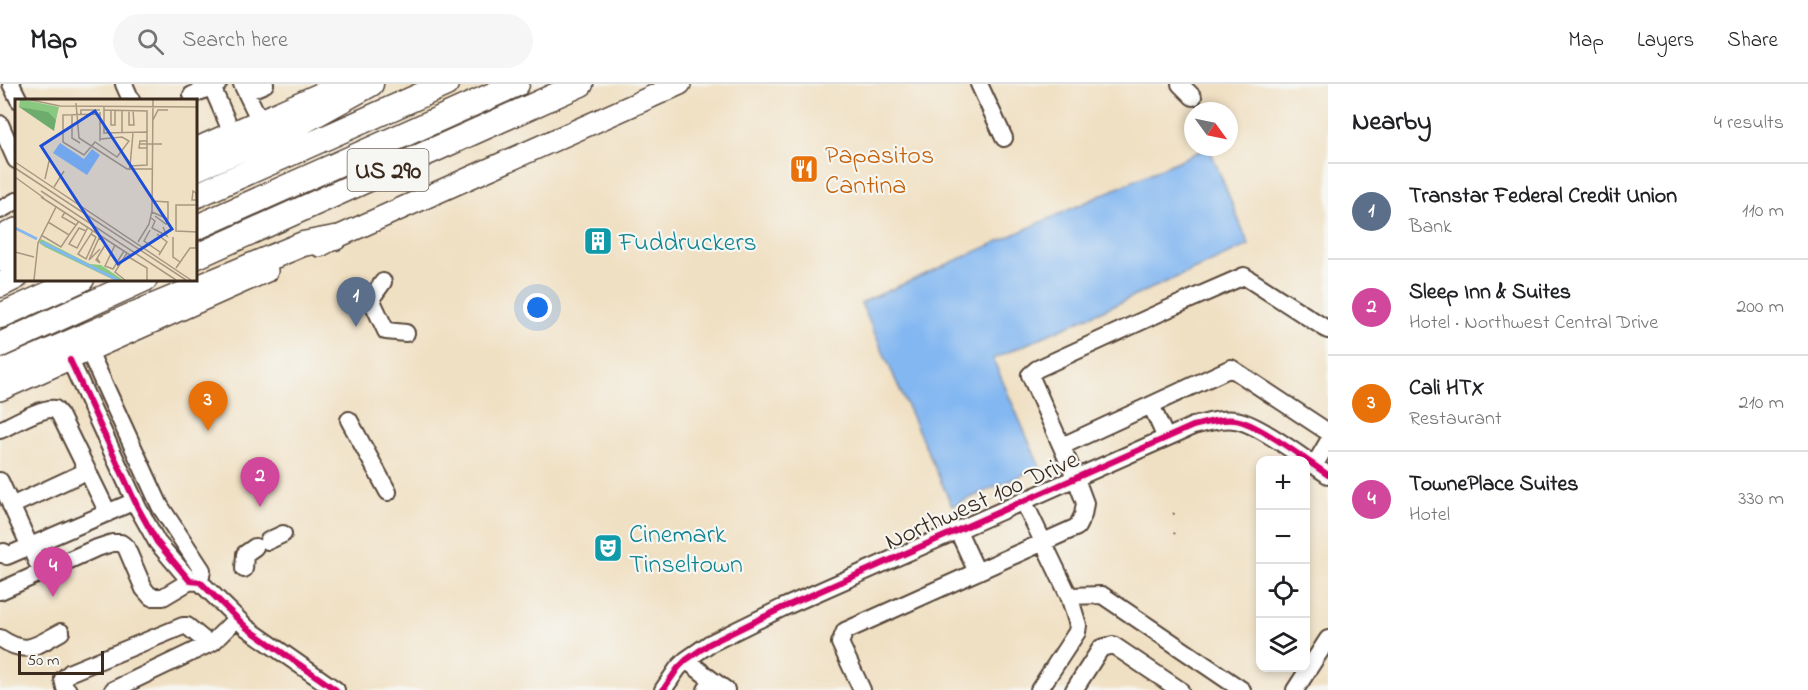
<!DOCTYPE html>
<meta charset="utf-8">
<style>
body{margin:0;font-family:"Indie Flower",sans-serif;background:#f6f6f6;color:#202124}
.controls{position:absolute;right:18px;bottom:18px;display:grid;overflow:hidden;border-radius:12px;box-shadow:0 3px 9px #0003}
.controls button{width:54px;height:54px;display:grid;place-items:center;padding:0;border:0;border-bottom:2px solid #e0e0e0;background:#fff;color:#202124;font:30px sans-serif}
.compass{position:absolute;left:1184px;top:18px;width:54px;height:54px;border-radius:50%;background:#fff;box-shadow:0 3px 9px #0003;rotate:123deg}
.scale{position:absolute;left:18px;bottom:15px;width:86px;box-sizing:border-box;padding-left:6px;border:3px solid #3b2a1e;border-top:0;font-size:16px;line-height:21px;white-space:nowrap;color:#3b2a1e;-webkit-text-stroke:4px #f6f6f2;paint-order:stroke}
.you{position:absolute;left:538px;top:224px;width:21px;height:21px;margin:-15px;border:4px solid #fff;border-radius:50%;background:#1a73e8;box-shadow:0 0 0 9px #1a73e833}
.badge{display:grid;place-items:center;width:39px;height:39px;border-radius:50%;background:#0b8043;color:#fff;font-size:20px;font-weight:700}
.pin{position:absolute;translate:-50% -50px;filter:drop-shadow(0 2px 3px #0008)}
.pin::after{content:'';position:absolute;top:32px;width:21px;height:18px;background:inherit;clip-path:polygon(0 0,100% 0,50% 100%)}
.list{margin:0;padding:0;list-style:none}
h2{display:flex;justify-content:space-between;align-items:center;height:78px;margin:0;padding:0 24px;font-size:26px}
h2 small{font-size:20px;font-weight:400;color:#757577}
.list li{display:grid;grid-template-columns:39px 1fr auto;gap:18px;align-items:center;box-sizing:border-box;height:96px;padding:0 24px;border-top:2px solid #e0e0e0}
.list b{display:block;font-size:22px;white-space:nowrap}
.list p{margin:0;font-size:20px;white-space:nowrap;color:#757577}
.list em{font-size:20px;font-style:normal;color:#757577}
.icon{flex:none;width:33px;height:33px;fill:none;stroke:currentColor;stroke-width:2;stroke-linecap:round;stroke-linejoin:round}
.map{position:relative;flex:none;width:1328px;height:606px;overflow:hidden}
header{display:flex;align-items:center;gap:36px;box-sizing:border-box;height:84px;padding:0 30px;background:#fff;border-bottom:2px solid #e0e0e0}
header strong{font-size:28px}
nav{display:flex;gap:33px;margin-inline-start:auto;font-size:21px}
.search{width:420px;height:54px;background:#f6f6f6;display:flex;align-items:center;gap:15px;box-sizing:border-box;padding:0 21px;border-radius:33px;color:#757577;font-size:22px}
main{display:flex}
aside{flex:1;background:#fff}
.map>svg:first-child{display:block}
.water{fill:#83b7f1;stroke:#5f7088;stroke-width:1.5}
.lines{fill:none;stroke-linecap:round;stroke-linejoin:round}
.minor-casing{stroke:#564537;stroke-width:20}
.major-casing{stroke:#564537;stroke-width:24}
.highway-casing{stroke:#564537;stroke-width:27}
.path{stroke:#564537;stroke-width:2;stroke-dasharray:1.5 4.5;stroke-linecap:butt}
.minor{stroke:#fff;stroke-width:16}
.major{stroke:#fff;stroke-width:21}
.highway{stroke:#fff;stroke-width:24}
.cycleway-casing{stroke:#f6f6f2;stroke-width:10}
.cycleway{stroke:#d6006c;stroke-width:6}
.labels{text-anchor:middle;stroke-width:4.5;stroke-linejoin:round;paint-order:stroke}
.shield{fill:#f6f6f2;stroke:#73675e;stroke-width:1.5}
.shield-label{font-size:24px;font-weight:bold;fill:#3b2a1e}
.food-label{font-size:26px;fill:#c56008;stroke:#f6f6f2;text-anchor:start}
.culture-label{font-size:26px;fill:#0d838f;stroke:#f6f6f2;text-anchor:start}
.street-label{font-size:26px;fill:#3b2a1e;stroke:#f6f6f2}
.inset-river{fill:none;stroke:#83b7f1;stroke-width:3}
.inset-road{fill:none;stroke:#a89781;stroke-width:1.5}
.view{fill:#1d4ed8;fill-opacity:0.15;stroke:#1d4ed8;stroke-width:3}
.inset-edge{fill:none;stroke:#3b2a1e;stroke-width:3}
</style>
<header>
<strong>Map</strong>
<div class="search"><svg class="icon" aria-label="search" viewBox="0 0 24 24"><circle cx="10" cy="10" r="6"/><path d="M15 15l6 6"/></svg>Search here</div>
<nav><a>Map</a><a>Layers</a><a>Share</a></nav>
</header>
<main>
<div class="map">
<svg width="1328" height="606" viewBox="0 0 1328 606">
<rect width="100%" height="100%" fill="#f6f6f2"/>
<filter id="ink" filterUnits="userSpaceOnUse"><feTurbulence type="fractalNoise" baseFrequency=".0167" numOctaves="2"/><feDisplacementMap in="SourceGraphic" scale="12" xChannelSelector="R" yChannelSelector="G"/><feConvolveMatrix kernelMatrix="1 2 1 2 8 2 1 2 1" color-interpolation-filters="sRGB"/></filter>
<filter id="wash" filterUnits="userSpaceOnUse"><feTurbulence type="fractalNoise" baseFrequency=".008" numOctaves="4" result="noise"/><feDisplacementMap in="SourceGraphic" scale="24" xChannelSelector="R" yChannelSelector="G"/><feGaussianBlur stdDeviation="1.35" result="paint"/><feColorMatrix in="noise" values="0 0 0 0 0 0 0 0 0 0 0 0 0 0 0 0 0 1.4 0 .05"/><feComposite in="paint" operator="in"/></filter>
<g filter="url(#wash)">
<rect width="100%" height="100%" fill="#f0e0c3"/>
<path class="water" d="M1209 63 1249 161 993 275 1040 383 952 422 861 219Z"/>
</g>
<g filter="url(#ink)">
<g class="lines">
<g class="minor-casing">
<path id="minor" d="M11 0 19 16
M124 0 131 16
M242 0 260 37
M979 0 1004 54
M1180 0 1193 13
M212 3 232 49
M246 8 265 0
M192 11 218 0
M0 40 16 76
M0 126 16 117
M383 198 371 215 386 247 406 249
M89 267 160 422 202 486 200 498
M70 276 138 424 157 458 190 497 200 498 247 544 336 606
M1151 321 1231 284 1328 348
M349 336 388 408
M0 346C13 340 42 323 55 325L60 331 108 429
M1062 362 1151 321 1166 354
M1314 382 1328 358
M0 397 37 478 41 483 48 484
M1024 418 1069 512 1102 511 1242 606
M11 422 87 387
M958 447 977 488
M268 457 283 450
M0 470 4 468 7 472 135 417
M244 485 245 470 255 463
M0 507 94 465 112 459H121L126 463 144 505 151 513H163L190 497
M0 554C27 572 35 562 61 548
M686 576 712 596 706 606
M712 596 726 606
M68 606 65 604 63 595 71 588 183 542H187L209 560
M113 606 213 558 237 534
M663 606 678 584 686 576 709 560 782 524 1193 342C1206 339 1222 334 1235 336 1258 339 1307 377 1328 391
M862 606 840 559 845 547 1077 443 1083 431 1085 419 1076 395 1030 291 1037 285 1168 225 1244 192 1328 246
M1039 606 1077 548 1078 541 1069 512
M1074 606 1101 564 1113 561 1180 606
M1295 606 1328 555"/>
</g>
<g class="major-casing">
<path id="major" d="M195 65 342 0
M0 153 16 145
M320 162 335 154 680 0
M0 306 267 187"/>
</g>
<g class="highway-casing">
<path id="highway" d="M195 85 295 42 371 0
M195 112 446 0
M195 144 517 0
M195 173 581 0
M0 175 16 167
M0 201 16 193
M0 232 82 195
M0 261 145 195
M0 289 137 229 303 160 335 154"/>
</g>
<path class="path" d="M1173 430 1175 429
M1174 450 1176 447"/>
<use href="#minor" class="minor"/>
<use href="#major" class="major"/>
<use href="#highway" class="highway"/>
<g class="cycleway-casing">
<path id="cycleway" d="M70 276 138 424 157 458 190 497 200 498 247 544 336 606
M663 606 678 584 686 576 709 560 782 524 1193 342C1206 339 1222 334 1235 336 1258 339 1307 377 1328 391"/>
</g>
<use href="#cycleway" class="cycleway"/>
</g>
</g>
<defs>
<g id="restaurant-square" transform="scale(1.5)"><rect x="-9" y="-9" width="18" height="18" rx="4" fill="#e8710a" stroke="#f6f6f2"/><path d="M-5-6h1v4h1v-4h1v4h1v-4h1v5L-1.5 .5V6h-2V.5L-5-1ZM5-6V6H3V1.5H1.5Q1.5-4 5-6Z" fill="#fff"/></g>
<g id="building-square" transform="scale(1.5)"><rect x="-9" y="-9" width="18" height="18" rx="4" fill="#0f9aa8" stroke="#f6f6f2"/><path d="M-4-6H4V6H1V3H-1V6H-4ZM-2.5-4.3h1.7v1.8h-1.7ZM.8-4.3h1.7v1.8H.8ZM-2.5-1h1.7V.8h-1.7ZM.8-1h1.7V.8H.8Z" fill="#fff"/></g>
<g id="theatre-square" transform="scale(1.5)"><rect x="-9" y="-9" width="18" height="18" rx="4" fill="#0f9aa8" stroke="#f6f6f2"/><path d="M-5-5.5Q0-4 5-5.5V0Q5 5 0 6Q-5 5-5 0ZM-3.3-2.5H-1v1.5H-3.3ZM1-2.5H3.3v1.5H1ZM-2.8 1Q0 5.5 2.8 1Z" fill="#fff"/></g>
</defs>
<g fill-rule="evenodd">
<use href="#restaurant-square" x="804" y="85"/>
<use href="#building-square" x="598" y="157"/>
<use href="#theatre-square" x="608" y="464"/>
</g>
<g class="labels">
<rect class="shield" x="347.5" y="65" width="81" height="42" rx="4.5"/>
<g class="shield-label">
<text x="388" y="94">US 290</text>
</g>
<g class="food-label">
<text x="825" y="79">Papasitos<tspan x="825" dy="30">Cantina</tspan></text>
</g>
<g class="culture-label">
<text x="619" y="166">Fuddruckers</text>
<text x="629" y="458">Cinemark<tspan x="629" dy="30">Tinseltown</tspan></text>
</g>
<g class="street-label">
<text transform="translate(981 415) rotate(-24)" y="9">Northwest 100 Drive</text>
</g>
</g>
<g transform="translate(15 15)">
<rect width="182" height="182" fill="#f0e0c3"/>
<path d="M5 0 44 8 41 21 4 8ZM26 140 75 165 86 166 108 181H99L30 148 24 144Z" fill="#89c880"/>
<path d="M4 8 33 13 41 21 39 32Z" fill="#6eac6e"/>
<path d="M45 44 69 60 77 50 85 56 72 76 38 54Z" fill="#83b7f1"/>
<path class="inset-river" d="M0 129 22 140M26 143 103 181"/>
<path class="inset-road" d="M11 0 45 7 182 8M61 4 64 39 112 70H137M89 7V34L132 33V45H147M89 11 132 12V33M96 11V26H100V11M114 11V26H119L118 11M85 13V42M57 15V39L65 44M66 15V11H85M85 15 48 16V43L69 56 80 43 102 58 114 42 107 38 86 40M138 21 143 11H153M107 34V11M182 41V91M132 49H124L125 42H132M0 63 176 181M115 67 118 34M0 69 171 181M114 71 115 67 132 66V45H125M0 78 29 99M30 80 35 58M39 88 49 72M26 92 161 181M26 98 115 156M181 101H177L178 92 181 94 182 107M181 106H161V132L182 133M50 113 47 118 61 126M137 113 153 120V103L137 102M140 117 151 125 153 121M136 119 140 122 137 129 152 137 148 128M33 123 54 136 64 122M135 131 129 142 145 153M71 132 64 129 54 145 62 149 73 128M76 135 81 138 71 160 63 155 76 135 78 131M142 135 152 143 144 156M26 136 46 148 54 136M158 138V158L165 163M123 143 134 125 137 112 138 0M100 146 90 167 98 170 109 152M181 149 182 120M85 150 74 161 84 139 89 143M0 153 19 158M112 157 132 169V181M82 159 85 164 81 161 90 146 92 147M161 169 175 149H182M19 181 23 144 41 108M110 181 100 173 112 154"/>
<path class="view" d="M80 12 157 130 103 165 26 47Z"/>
<rect width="182" height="182" class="inset-edge"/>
</g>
</svg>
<div class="controls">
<button>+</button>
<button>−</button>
<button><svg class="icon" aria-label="locate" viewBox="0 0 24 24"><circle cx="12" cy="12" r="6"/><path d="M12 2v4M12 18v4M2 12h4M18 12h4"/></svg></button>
<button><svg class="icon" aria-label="layers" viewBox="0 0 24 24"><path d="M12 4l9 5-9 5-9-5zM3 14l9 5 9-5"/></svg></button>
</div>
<svg class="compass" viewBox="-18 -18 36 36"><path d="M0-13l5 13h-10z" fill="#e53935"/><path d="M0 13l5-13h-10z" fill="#757577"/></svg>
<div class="scale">50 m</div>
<div class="you"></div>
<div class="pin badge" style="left:356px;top:243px;background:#5c6f8a">1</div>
<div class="pin badge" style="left:260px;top:423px;background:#d1479c">2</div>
<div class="pin badge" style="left:208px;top:347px;background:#e8710a">3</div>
<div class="pin badge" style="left:53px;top:513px;background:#d1479c">4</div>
</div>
<aside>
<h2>Nearby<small>4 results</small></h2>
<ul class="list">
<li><span class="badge" style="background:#5c6f8a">1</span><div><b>Transtar Federal Credit Union</b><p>Bank</p></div><em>110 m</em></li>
<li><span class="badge" style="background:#d1479c">2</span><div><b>Sleep Inn &amp; Suites</b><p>Hotel · Northwest Central Drive</p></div><em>200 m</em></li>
<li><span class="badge" style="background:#e8710a">3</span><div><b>Cali HTX</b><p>Restaurant</p></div><em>210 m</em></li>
<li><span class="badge" style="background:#d1479c">4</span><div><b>TownePlace Suites</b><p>Hotel</p></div><em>330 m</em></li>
</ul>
</aside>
</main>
